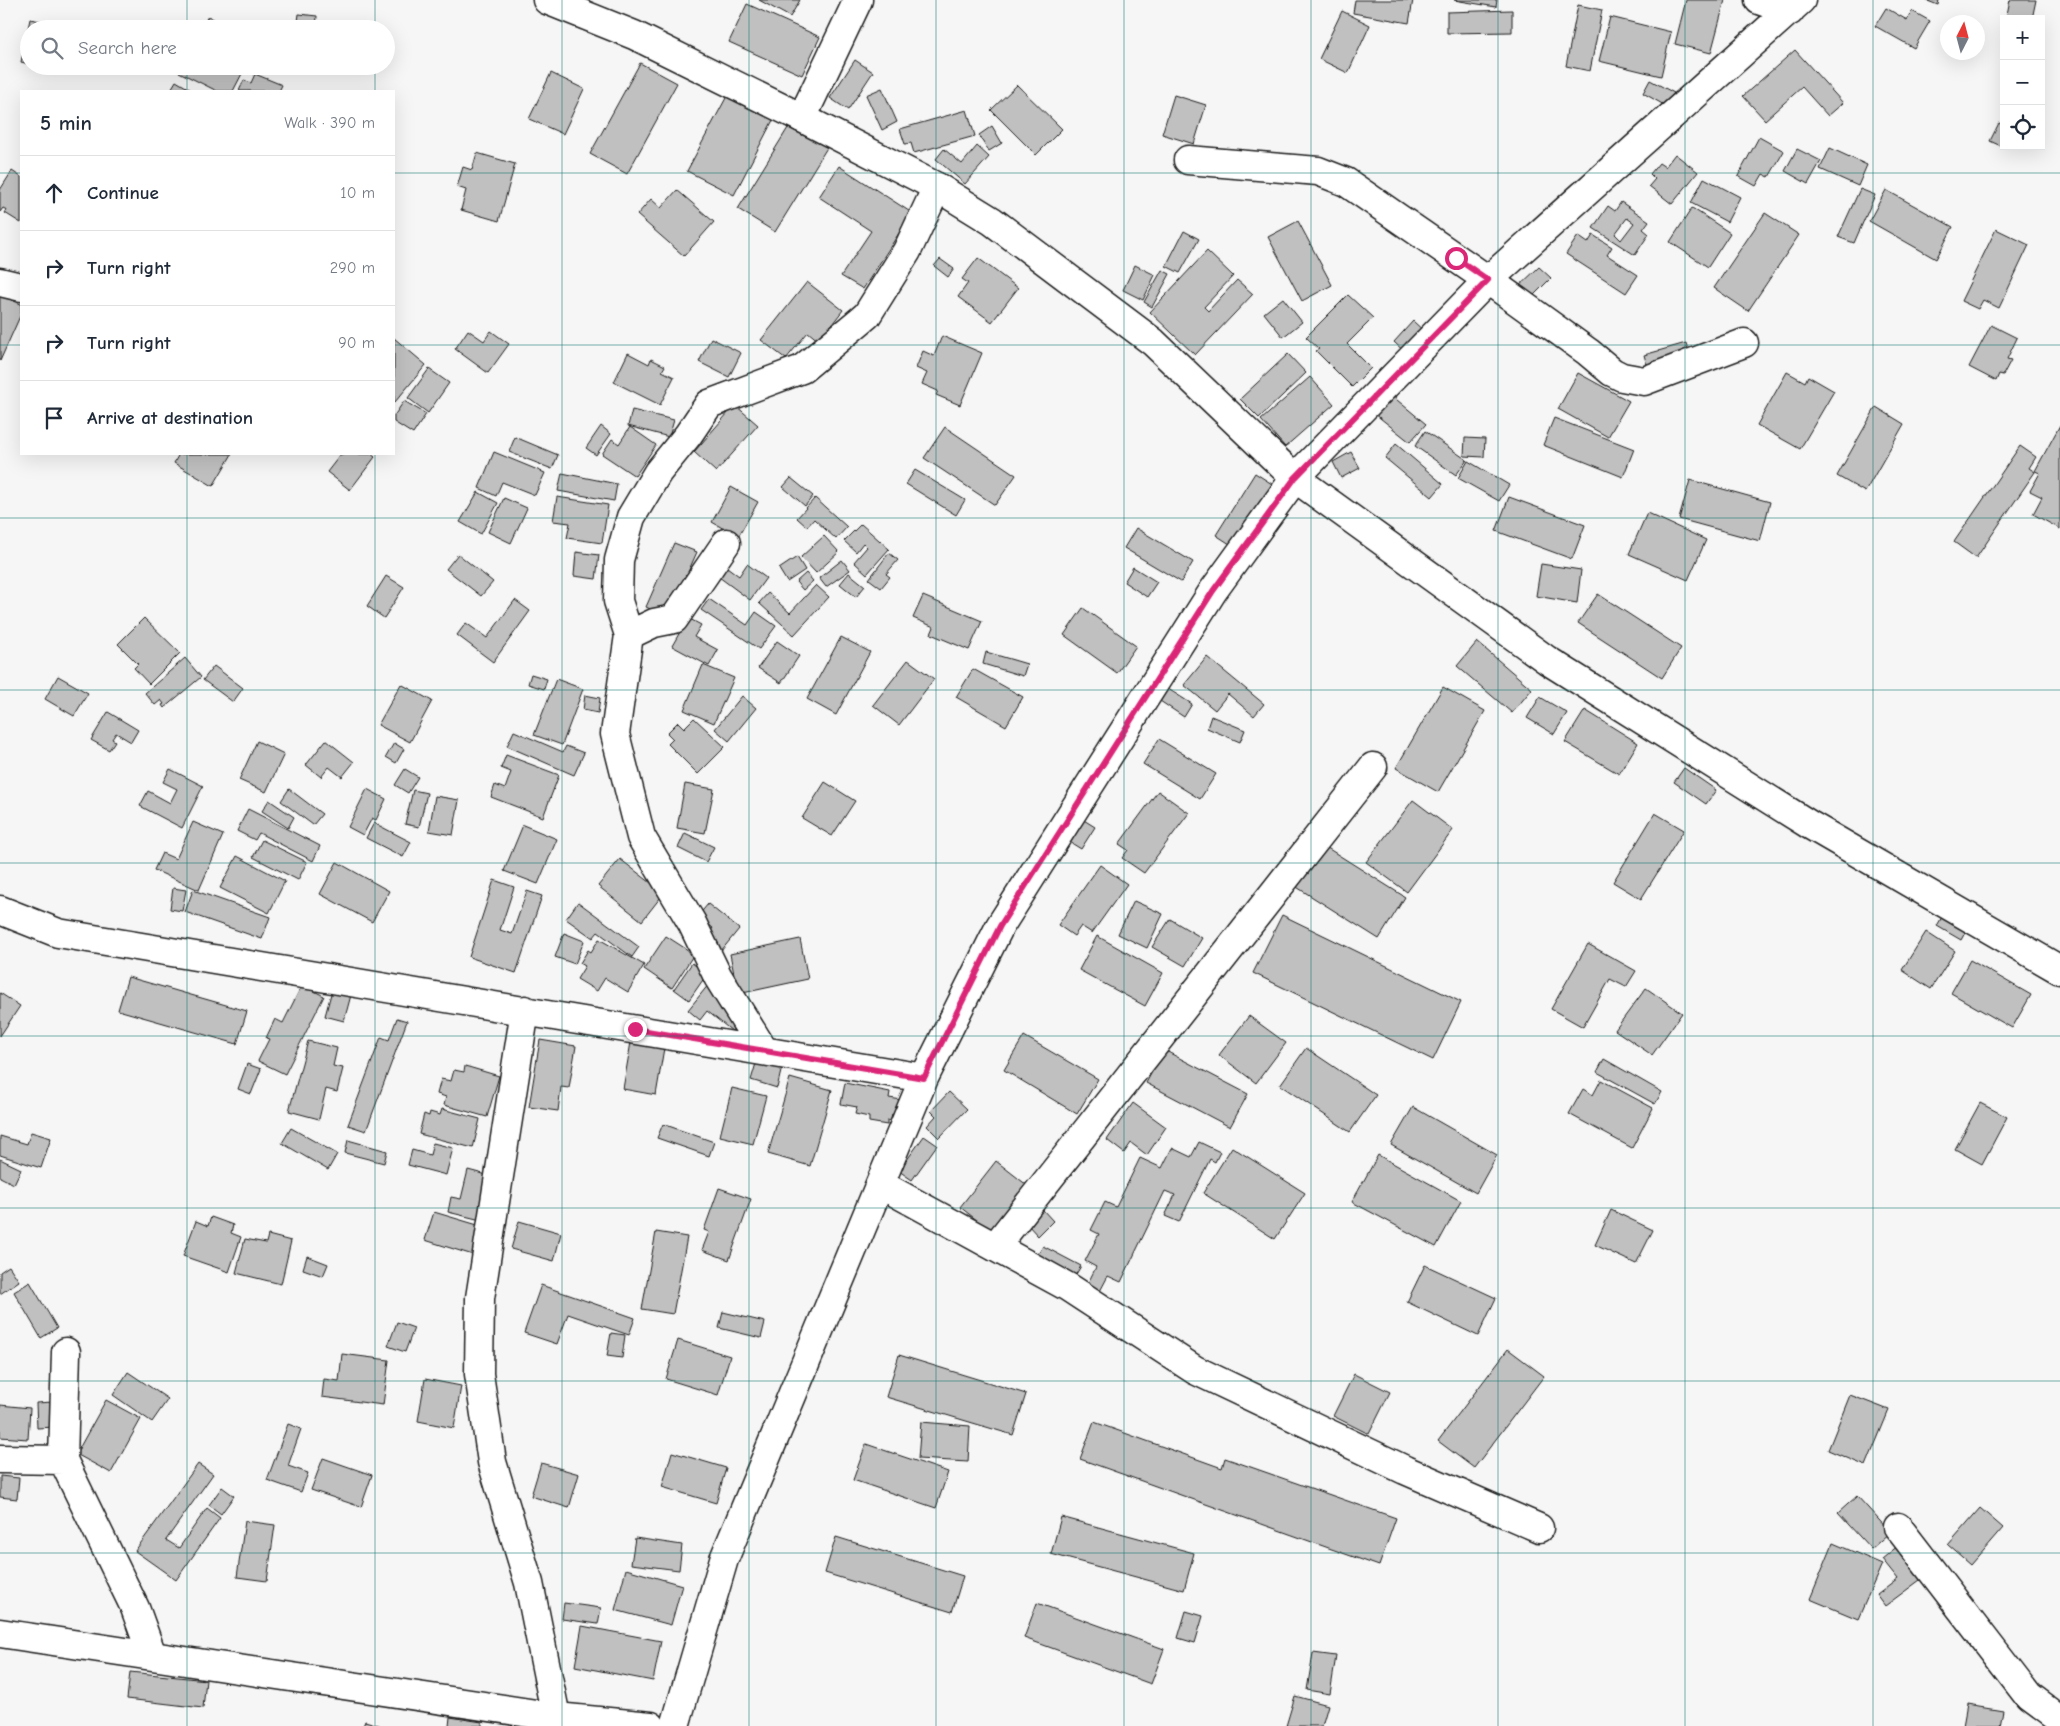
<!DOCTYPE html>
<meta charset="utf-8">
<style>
body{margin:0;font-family:"Comic Neue",sans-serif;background:#f2f2f3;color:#1f2937}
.controls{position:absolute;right:15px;top:15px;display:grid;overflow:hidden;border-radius:0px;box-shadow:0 5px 20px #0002}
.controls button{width:45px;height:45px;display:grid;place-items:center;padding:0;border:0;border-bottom:1px solid #e0e1e3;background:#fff;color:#1f2937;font:25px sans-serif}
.compass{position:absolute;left:1940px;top:15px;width:45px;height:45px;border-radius:50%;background:#fff;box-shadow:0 5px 20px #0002;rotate:6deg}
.stop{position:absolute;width:15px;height:15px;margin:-11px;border:4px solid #db2777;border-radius:50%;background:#fff}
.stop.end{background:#db2777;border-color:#fff;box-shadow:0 1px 5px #0008}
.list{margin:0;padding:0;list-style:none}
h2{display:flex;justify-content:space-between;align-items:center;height:65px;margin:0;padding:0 20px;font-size:21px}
h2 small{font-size:16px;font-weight:400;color:#747a83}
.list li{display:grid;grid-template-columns:32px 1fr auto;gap:15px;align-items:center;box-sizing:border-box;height:75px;padding:0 20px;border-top:1px solid #e0e1e3}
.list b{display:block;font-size:19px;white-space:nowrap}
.list em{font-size:16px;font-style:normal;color:#747a83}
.icon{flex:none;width:28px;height:28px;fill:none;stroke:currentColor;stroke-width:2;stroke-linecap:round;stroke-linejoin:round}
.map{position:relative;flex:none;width:2060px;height:1726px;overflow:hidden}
.search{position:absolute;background:#fff;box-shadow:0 5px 20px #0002;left:20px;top:20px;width:375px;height:55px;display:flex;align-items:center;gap:12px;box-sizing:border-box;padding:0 18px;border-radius:28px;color:#747a83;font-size:19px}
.panel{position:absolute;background:#fff;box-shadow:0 5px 20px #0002;left:20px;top:90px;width:375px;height:365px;border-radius:0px}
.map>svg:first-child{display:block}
.building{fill:#c0c0c0;stroke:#1c1c1c;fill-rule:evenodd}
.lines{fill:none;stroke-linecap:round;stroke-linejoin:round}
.street-casing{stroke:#1c1c1c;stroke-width:31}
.secondary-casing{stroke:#1c1c1c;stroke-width:31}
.street{stroke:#fff;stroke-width:28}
.secondary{stroke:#fff;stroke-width:28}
.route{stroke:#db2777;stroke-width:6}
.grid{fill:none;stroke:#0f766e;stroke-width:1;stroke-opacity:0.55}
</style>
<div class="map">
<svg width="2060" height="1726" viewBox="0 0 2060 1726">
<rect width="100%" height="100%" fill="#f6f6f6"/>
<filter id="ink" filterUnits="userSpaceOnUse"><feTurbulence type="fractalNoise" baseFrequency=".02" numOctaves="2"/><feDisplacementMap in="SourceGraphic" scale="10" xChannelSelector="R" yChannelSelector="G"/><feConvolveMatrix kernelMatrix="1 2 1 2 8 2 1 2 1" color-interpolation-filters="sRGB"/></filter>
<g filter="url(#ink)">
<path class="building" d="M759 0H800L790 17Z
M1355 0H1413L1409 23 1353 13Z
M1454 0H1497L1496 7Z
M1686 0H1725L1711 53 1675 44Z
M1925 0H1939L1938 5Z
M2010 0H2036L2032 19H2006Z
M747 4 820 37 802 75 729 42Z
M1578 5 1602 10 1590 71 1566 66Z
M1886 8 1907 20 1912 11 1930 21 1914 48 1875 26Z
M1512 10V32L1447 33V12Z
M1342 11 1370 25 1348 73 1319 59Z
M299 14 317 16 316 29H297Z
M208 16 232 29H201Z
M1610 17 1671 32 1661 76 1599 61Z
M30 19 61 25 60 29H29V64L21 62Z
M1795 50 1843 103 1828 116 1802 87 1765 120 1743 96Z
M855 60 873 72 848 110 830 98Z
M640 63 677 83 627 174 590 154Z
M182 66H246L233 91H217L179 72Z
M551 73 584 89 563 134 529 119Z
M255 74 282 85 279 91H239L244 80 251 83Z
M1650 80 1674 93 1666 106 1643 93Z
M176 81 193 91H170Z
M1017 85 1062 129 1036 155 991 110Z
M882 88 897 122 882 130 866 95Z
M1174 95 1206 105 1194 144 1162 134Z
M727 96 773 120 734 195 687 171Z
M967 110 975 136 914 153 911 143 905 144 900 129Z
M791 123 828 146 775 232 738 209Z
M1999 123 2004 125 2003 147 1990 141Z
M992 126 1002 143 989 151 979 135Z
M1759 137 1784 151 1769 177 1763 174 1756 186 1738 176Z
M977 146 989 157 965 184 936 159 944 149 962 164Z
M1830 148 1867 165 1858 186 1820 169Z
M1797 149 1821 161 1808 184 1785 171Z
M477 153 515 164 499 221 461 210 466 190 457 187 463 167 472 170Z
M1675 154 1698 172 1672 204 1649 186 1655 179 1650 174 1659 163 1665 167Z
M839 166 912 213 863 289 841 276 871 231 819 197Z
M12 171 21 177V223L5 213 7 210 3 208 0 212V190Z
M1704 178 1740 197 1727 222 1691 203Z
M1860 189 1875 195 1854 243 1838 237Z
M677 190 714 222 684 256 637 215 651 199 661 208Z
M1886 190 1953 227 1936 259 1869 221Z
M1621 202 1649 221 1643 229 1649 234 1635 255 1593 228 1608 206 1615 211ZM1627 218 1634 223 1621 240 1615 234Z
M1692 208 1730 233 1708 267 1670 242Z
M1765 213 1799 235 1748 311 1714 288Z
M1298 221 1332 285 1302 301 1268 237Z
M1996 229 2029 245 1999 308 1983 300 1978 309 1961 301Z
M1184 231 1199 239 1180 273 1166 266Z
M1593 235 1612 247 1607 255 1638 275 1626 293 1566 254 1578 236 1588 243Z
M1207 251 1233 276 1204 307 1208 311 1237 280 1253 294 1195 355 1150 312Z
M978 258 1018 288 992 322 958 297 968 283 962 279Z
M940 259 954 269 948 277 934 266Z
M1135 265 1155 275 1143 300 1123 290Z
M1539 267 1551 278 1527 302 1515 290Z
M1162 270 1170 274 1152 307 1144 302Z
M807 282 843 310 819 341 808 332 786 359 761 340Z
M0 295 21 304V314L0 361Z
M1348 295 1373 318 1347 344 1371 368 1352 387 1316 351 1319 349 1306 337Z
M1283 298 1302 322 1283 337 1264 313Z
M1413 321 1428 335 1409 356 1394 342Z
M1991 325 2017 338 2007 359 2011 360 2003 375 1999 374 1996 381 1969 367Z
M468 330 484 341 491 331 509 344 488 373 455 349Z
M942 336 982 353 960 405 936 395 938 391 922 384 927 373 916 368 923 351 934 356Z
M394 338 426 365 395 402H394Z
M711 338 741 353 729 377 699 362Z
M1686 343 1691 360 1649 372 1644 355Z
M628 353 649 364 651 359 665 366 662 371 674 377 660 405 614 382Z
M1288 354 1306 373 1259 418 1240 399Z
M429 369 449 383 428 413 408 398Z
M1787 372 1805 382 1808 376 1834 391 1800 449 1757 425Z
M1578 373 1629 401 1608 437 1558 409Z
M1310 377 1334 404 1285 447 1261 420Z
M1391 395 1426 424 1410 442 1375 414Z
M404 401 426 414 413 434 394 422V416Z
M735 405 758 425 716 472 694 452Z
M1876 407 1904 424 1865 492 1837 476Z
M632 410 674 420 669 437 628 426Z
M1554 418 1634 449 1623 477 1543 445Z
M2060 425V529L2033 514 2042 497 2030 491 2040 473 2035 471Z
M601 426 611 434 596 455 586 448Z
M630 427 656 445 635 476 602 454 612 439 619 444Z
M945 427 1016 475 995 505 924 458Z
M1425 431 1467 460 1456 475 1415 446Z
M515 437 558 455 552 469 509 452Z
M1465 438 1485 439 1484 457 1464 456Z
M1396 444 1443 484 1432 497 1385 458Z
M2020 446 2036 457 2029 468 2035 472 1976 558 1954 542Z
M494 452 545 473 535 495 502 482 496 496 479 488Z
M1351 452 1360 468 1341 478 1333 462Z
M179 454H232L213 486 174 463Z
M341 454H371L375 457 350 490 327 472Z
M1468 461 1509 485 1499 501 1458 478Z
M915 470 965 500 956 515 906 484Z
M562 473 617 484 614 501 558 491Z
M1255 473 1272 484 1233 546 1216 535Z
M791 478 813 496 805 506 783 487Z
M1690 480 1770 502 1760 541 1679 519Z
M731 487 758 502 738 537 712 522Z
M478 492 498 503 481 534 460 522Z
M557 497 608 505 602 543 567 538 570 523 553 521Z
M1509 497 1585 525 1572 559 1496 531Z
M504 498 527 508 511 543 488 532Z
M815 498 847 527 836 539 814 519 807 527 797 518Z
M1647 513 1706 540 1688 580 1629 554Z
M861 524 889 549 867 574 854 562 867 547 863 543 856 552 844 541Z
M1136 528 1193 562 1181 582 1124 548Z
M824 536 839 552 816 573 801 557Z
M674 543 697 552 668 617 646 607Z
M576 552 599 555 596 579 574 576Z
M889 553 898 560 886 574 890 577 881 588 869 579Z
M458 554 493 582 481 596 446 569Z
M797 557 805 570 787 582 779 569Z
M842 560 850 570 826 587 819 578Z
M747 564 766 578 750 600 719 577 727 567 739 576Z
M1541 564 1581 570 1577 603 1536 596Z
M1133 567 1157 582 1147 597 1124 582Z
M806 573 813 581 803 590 796 582Z
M849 573 865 586 856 597 840 584Z
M386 576 404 587 384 618 367 606Z
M816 585 829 597 794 635 759 603 768 593 790 613Z
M1598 594 1681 648 1662 678 1578 623Z
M923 596 982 621 969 650 931 634 934 627 913 618Z
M709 599 747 625 756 612 776 626 759 649 701 610Z
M515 600 530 611 493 662 457 635 466 623 487 638Z
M1083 608 1136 646 1117 673 1064 635Z
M144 618 180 653 149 684 134 668 138 664 118 644Z
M688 618 701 625 694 637 718 650 709 666 672 646Z
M841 637 870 652 836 715 807 699Z
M777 641 799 656 781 683 758 668Z
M1477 642 1532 689 1512 713 1457 666Z
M986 652 1027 664 1023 676 983 664Z
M1207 657 1264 704 1254 716 1228 694 1215 710 1184 685Z
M185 658 201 677 164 708 162 705 164 704 161 700 155 705 145 693Z
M908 660 934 679 899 725 873 705Z
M703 665 734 678 714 723 684 710Z
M214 666 243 688 233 702 203 680Z
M973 669 1023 697 1006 726 956 697Z
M531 674 547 679 544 689 528 684Z
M58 676 88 693 74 716 45 699Z
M556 679 583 689 562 745 534 735Z
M401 684 432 701 410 742 378 725Z
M1165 687 1192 704 1184 717 1157 699Z
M1443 687 1485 711 1438 792 1396 768Z
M585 695 600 698 598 713 583 710Z
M742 696 756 708 729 741 715 729Z
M1540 697 1567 713 1554 734 1527 718Z
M1585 710 1638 743 1619 774 1565 742Z
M108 712 138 730 131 742 116 733 112 739 115 741 109 750 91 740Z
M1211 716 1245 730 1240 742 1207 728Z
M694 718 725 747 698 774 668 744 673 739 667 733 678 722 684 728Z
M514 731 563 752 566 746 584 753 574 775 507 746Z
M1159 739 1216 774 1200 799 1143 764Z
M326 740 354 762 342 777 329 767 321 777 306 765Z
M257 741 284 754 266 792 239 780Z
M394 743 404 749 396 763 386 757Z
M506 755 559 775 543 817 491 797 495 785 505 789 511 772 501 768Z
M1684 768 1716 790 1706 804 1674 782Z
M170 769 203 786 182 828 140 806 148 791 170 803 177 789 163 782Z
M405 769 418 777 408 793 395 785Z
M825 782 855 801 832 836 802 818Z
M685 784 714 789 705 833 677 828Z
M289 789 322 814 313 825 281 801Z
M367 789 386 799 376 820 372 818 363 835 348 827Z
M413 790 427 793 419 827 405 824Z
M1158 791 1189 813 1144 873 1122 858 1128 850 1119 844Z
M435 796 459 800 453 835 429 831Z
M269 800 294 817 288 828 262 811Z
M1413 800 1453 830 1407 892 1366 862Z
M248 809 320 846 313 861 259 833 255 840 237 831Z
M1655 813 1684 830 1641 899 1613 882Z
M1079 817 1095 827 1081 849 1065 839Z
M193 822 223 835 199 890 154 870 162 853 176 859Z
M374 823 411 842 403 857 366 838Z
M523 825 557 839 538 884 504 871Z
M685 833 714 847 706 862 678 848Z
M262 840 307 862 298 880 253 857Z
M1321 844 1405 897 1379 939 1295 886Z
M237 856 285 881 269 913 220 888Z
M620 859 664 893 642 921 598 886Z
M337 862 389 891 372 922 320 894Z
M1100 865 1127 884 1092 933 1081 926 1074 936 1058 925Z
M494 880 514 887 500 930 512 934 527 891 542 896 516 973 469 957Z
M173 888 186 890 182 911 170 909Z
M193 890 270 917 262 939 185 912Z
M1134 901 1163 914 1147 948 1118 934Z
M578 902 639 947 632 957 598 932 593 938 566 919Z
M708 904 739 929 721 951 705 938 713 928 698 916Z
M1282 915 1461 1002 1433 1060 1253 973Z
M1943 915 1967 929 1961 940 1937 926Z
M1170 919 1202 938 1185 966 1152 947Z
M1926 932 1955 951 1931 989 1902 970Z
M564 933 584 941 575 964 555 957Z
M666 936 694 954 672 988 644 969Z
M1097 936 1163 973 1145 1006 1079 970Z
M599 939 644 965 628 992 605 978 597 991 577 979 585 966 580 963 588 950 591 952Z
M800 939 808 979 738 994 730 954Z
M1588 944 1636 971 1626 987 1610 979 1583 1027 1551 1009Z
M1970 960 2031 995 2012 1028 1951 993Z
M692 963 707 974 689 1000 674 989Z
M128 977 247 1011 237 1044 118 1010Z
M709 984 740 1022 732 1031 707 1011 700 1020 688 1010Z
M302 985 324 996 285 1074 258 1061 269 1039 266 1038 275 1019 283 1023Z
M1646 988 1682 1013 1652 1055 1615 1030Z
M332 990 351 995 344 1021 325 1016Z
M0 993 20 1006 0 1036Z
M1249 1016 1286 1043 1256 1083 1219 1055Z
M397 1018 407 1021 366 1131 348 1125 381 1037 389 1040Z
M1024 1036 1098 1079 1077 1114 1004 1070Z
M540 1040 576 1046 569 1088 561 1087 558 1111 529 1107Z
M308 1041 337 1048 333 1066 343 1068 337 1092 326 1089 319 1119 289 1111Z
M631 1042 664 1048 656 1095 623 1089Z
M1306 1048 1376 1095 1350 1132 1280 1085Z
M1164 1050 1248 1094 1230 1127 1146 1083Z
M1604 1059 1662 1092 1655 1104 1597 1072Z
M757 1060 782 1067 777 1088 751 1080Z
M247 1064 261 1069 251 1094 238 1089Z
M465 1066 499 1076 487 1117 444 1105 446 1097 437 1094 441 1079 451 1081 454 1070 464 1072Z
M790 1078 832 1090 810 1166 768 1154Z
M1601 1080 1653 1108 1632 1148 1569 1114 1583 1089 1593 1095Z
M845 1083 890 1092 889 1098 902 1100 899 1115 892 1114 891 1121 887 1120V1125L869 1122V1117L855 1114 857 1107 841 1104Z
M732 1088 766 1096 753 1144 720 1136Z
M949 1092 967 1109 939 1138 927 1126 936 1116 931 1111Z
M1133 1103 1166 1127 1147 1155 1131 1143 1124 1153 1107 1140Z
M1980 1103 2007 1117 1982 1164 1955 1149Z
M1413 1107 1497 1155 1476 1193 1391 1145Z
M442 1109 480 1119 473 1148 419 1134 424 1114 429 1116 430 1112 440 1115Z
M663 1124 714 1142 709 1156 657 1138Z
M291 1128 337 1154 328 1170 282 1143Z
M31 1132 51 1138 41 1168 0 1155V1136L27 1144Z
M924 1136 937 1145 912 1180 899 1171Z
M348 1140 387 1151 384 1163 345 1153Z
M1199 1142 1220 1152 1215 1162 1210 1159 1179 1222 1165 1216 1175 1195 1165 1191 1121 1282 1108 1276 1098 1295 1085 1289 1096 1267 1085 1261 1099 1234 1091 1230 1105 1202 1116 1207 1140 1158 1162 1168 1172 1148 1191 1157Z
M433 1143 453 1148 446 1175 408 1165 412 1150 430 1155Z
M1232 1147 1305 1193 1275 1239 1203 1193Z
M1378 1155 1461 1201 1436 1247 1352 1202Z
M0 1159 21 1169 14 1184 0 1177Z
M996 1161 1032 1189 996 1235 960 1207Z
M468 1170 487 1175 481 1220 448 1212 451 1197 461 1199Z
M719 1188 751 1199 729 1260 702 1250 709 1232 704 1230Z
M1042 1209 1053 1221 1038 1236 1027 1224Z
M1611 1210 1653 1230 1636 1264 1595 1245Z
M434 1212 481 1226 473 1255 425 1240Z
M211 1217 233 1225 231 1233 241 1237 229 1272 183 1256 196 1221 208 1226Z
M519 1221 561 1233 554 1261 511 1249Z
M656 1232 687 1237 673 1314 642 1309Z
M268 1235 291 1241 281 1284 236 1273 245 1239 266 1243Z
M1043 1246 1081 1266 1075 1276 1037 1256Z
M307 1256 328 1264 323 1276 303 1269Z
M1425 1265 1496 1298 1478 1336 1407 1302Z
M9 1266 19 1281 0 1294V1272Z
M30 1282 57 1328 41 1338 14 1292Z
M541 1285 635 1318 629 1335 568 1314 557 1344 524 1333Z
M723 1312 765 1322 761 1338 719 1328Z
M397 1322 414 1328 405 1352 388 1346Z
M611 1333 625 1335 622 1358 607 1356Z
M678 1340 730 1356 718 1395 666 1379Z
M1508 1349 1544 1376 1474 1468 1438 1441Z
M342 1354 389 1360 383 1405 322 1397 324 1379 339 1381Z
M899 1355 1026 1394 1013 1435 886 1397Z
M128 1372 168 1399 152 1422 113 1395Z
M1354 1374 1390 1392 1369 1434 1333 1416Z
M425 1379 461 1386 454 1428 418 1421Z
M1850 1395 1889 1410 1866 1466 1828 1450Z
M106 1400 141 1419 111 1473 76 1454Z
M53 1402 55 1427 37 1428 36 1403Z
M0 1405 30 1408 28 1439 0 1437Z
M921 1422 970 1426 968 1462 918 1459Z
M1094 1422 1222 1468 1225 1458 1396 1518 1379 1566 1080 1459Z
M288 1424 301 1429 288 1466 308 1473 301 1492 267 1480Z
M866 1444 948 1472 936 1508 853 1480Z
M672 1452 726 1468 716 1503 662 1487Z
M323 1458 372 1475 361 1507 311 1490Z
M541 1463 579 1474 569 1508 531 1496Z
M198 1464 213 1474 166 1540 179 1548 207 1508 220 1518 176 1580 135 1551Z
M0 1476 19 1478 17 1499 0 1497Z
M222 1487 234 1496 221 1514 209 1505Z
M1857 1496 1890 1532 1871 1549 1838 1513Z
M1980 1508 2003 1528 1971 1565 1948 1545Z
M1061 1517 1194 1553 1184 1590 1051 1554Z
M245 1521 275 1525 267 1581 237 1577Z
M836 1537 963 1576 952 1612 825 1573Z
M635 1538 682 1545 679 1570 631 1564Z
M1833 1543 1882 1564 1858 1619 1810 1599Z
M1899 1545 1924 1577 1885 1606 1877 1595 1898 1579 1882 1559Z
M626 1569 682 1585 671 1625 615 1610Z
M564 1603 601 1608 598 1624 562 1619Z
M1037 1603 1164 1649 1151 1684 1024 1638Z
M1186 1611 1203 1616 1195 1643 1178 1638Z
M582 1626 661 1641 653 1681 575 1666Z
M1313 1653 1336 1656 1330 1694 1307 1690Z
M130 1672 206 1680 203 1708 127 1699Z
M1295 1696 1328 1705 1322 1726H1286Z
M1967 1704 2003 1710 2000 1726H1963Z
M450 1717 482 1722V1726H449Z
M365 1721 382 1726H363Z"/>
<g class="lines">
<g class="street-casing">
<path id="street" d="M1759 0 1790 11
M802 118 858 0
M1188 160 1318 171 1346 182 1488 280 1588 352 1612 372 1622 377 1644 381 1744 343
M0 282 21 287
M629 635 654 623 674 619 726 543
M0 910 58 933 924 1078
M525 1010 480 1298 479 1374 492 1462 529 1583 556 1717 553 1726
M764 1051 718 977 692 923 641 837 615 734 629 635 618 601 619 560 631 517 658 472 688 435 709 404 802 369 867 315 907 251 937 187
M880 1184 1068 1287 1195 1370 1405 1470 1539 1528
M995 1247 1373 767
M66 1352 63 1460 135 1608 152 1655
M0 1459 63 1460
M1898 1527 2029 1697 2060 1720
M675 1726 724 1559 924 1078 1000 926 1213 591 1295 478 1488 280 1801 0"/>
</g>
<g class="secondary-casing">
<path id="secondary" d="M547 0 634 35 802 118 937 187 992 221 1153 342 1295 478 1547 660 1810 825 2060 970
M0 1633 556 1717 651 1726"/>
</g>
<use href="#street" class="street"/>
<use href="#secondary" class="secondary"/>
</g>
</g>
<g class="lines" filter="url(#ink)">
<path class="route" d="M635 1029 924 1078 1000 926 1213 591 1295 478 1488 280 1456 258"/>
</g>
<path class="grid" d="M187 0V29M375 0V29M562 0V1726M749 0V1726M936 0V1726M1124 0V1726M1311 0V1726M1498 0V1726M1685 0V1726M1873 0V1726M187 66V91M375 66V91M0 173H21M394 173H2060M0 345H21M394 345H2060M187 454V1726M375 454V1726M0 518H2060M0 690H2060M0 863H2060M0 1036H2060M0 1208H2060M0 1381H2060M0 1553H2060"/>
</svg>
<div class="controls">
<button>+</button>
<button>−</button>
<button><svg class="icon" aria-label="locate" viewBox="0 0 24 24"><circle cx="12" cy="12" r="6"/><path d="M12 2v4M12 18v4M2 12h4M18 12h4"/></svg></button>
</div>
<svg class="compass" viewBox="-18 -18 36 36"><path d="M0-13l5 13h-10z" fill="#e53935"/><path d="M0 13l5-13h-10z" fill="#747a83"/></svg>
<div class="stop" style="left:1456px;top:258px"></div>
<div class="stop end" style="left:635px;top:1029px"></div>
<div class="search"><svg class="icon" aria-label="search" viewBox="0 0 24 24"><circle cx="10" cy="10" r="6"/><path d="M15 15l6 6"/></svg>Search here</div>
<section class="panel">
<h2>5 min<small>Walk · 390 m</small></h2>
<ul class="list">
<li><svg class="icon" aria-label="ahead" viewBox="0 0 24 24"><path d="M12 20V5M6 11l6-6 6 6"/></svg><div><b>Continue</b></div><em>10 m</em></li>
<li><svg class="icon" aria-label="right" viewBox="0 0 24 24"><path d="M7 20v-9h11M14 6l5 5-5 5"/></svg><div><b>Turn right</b></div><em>290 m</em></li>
<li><svg class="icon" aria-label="right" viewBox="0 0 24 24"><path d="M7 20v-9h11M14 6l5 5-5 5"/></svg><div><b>Turn right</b></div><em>90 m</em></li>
<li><svg class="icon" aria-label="arrive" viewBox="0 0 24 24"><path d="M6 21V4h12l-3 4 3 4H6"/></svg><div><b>Arrive at destination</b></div></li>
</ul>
</section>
</div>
